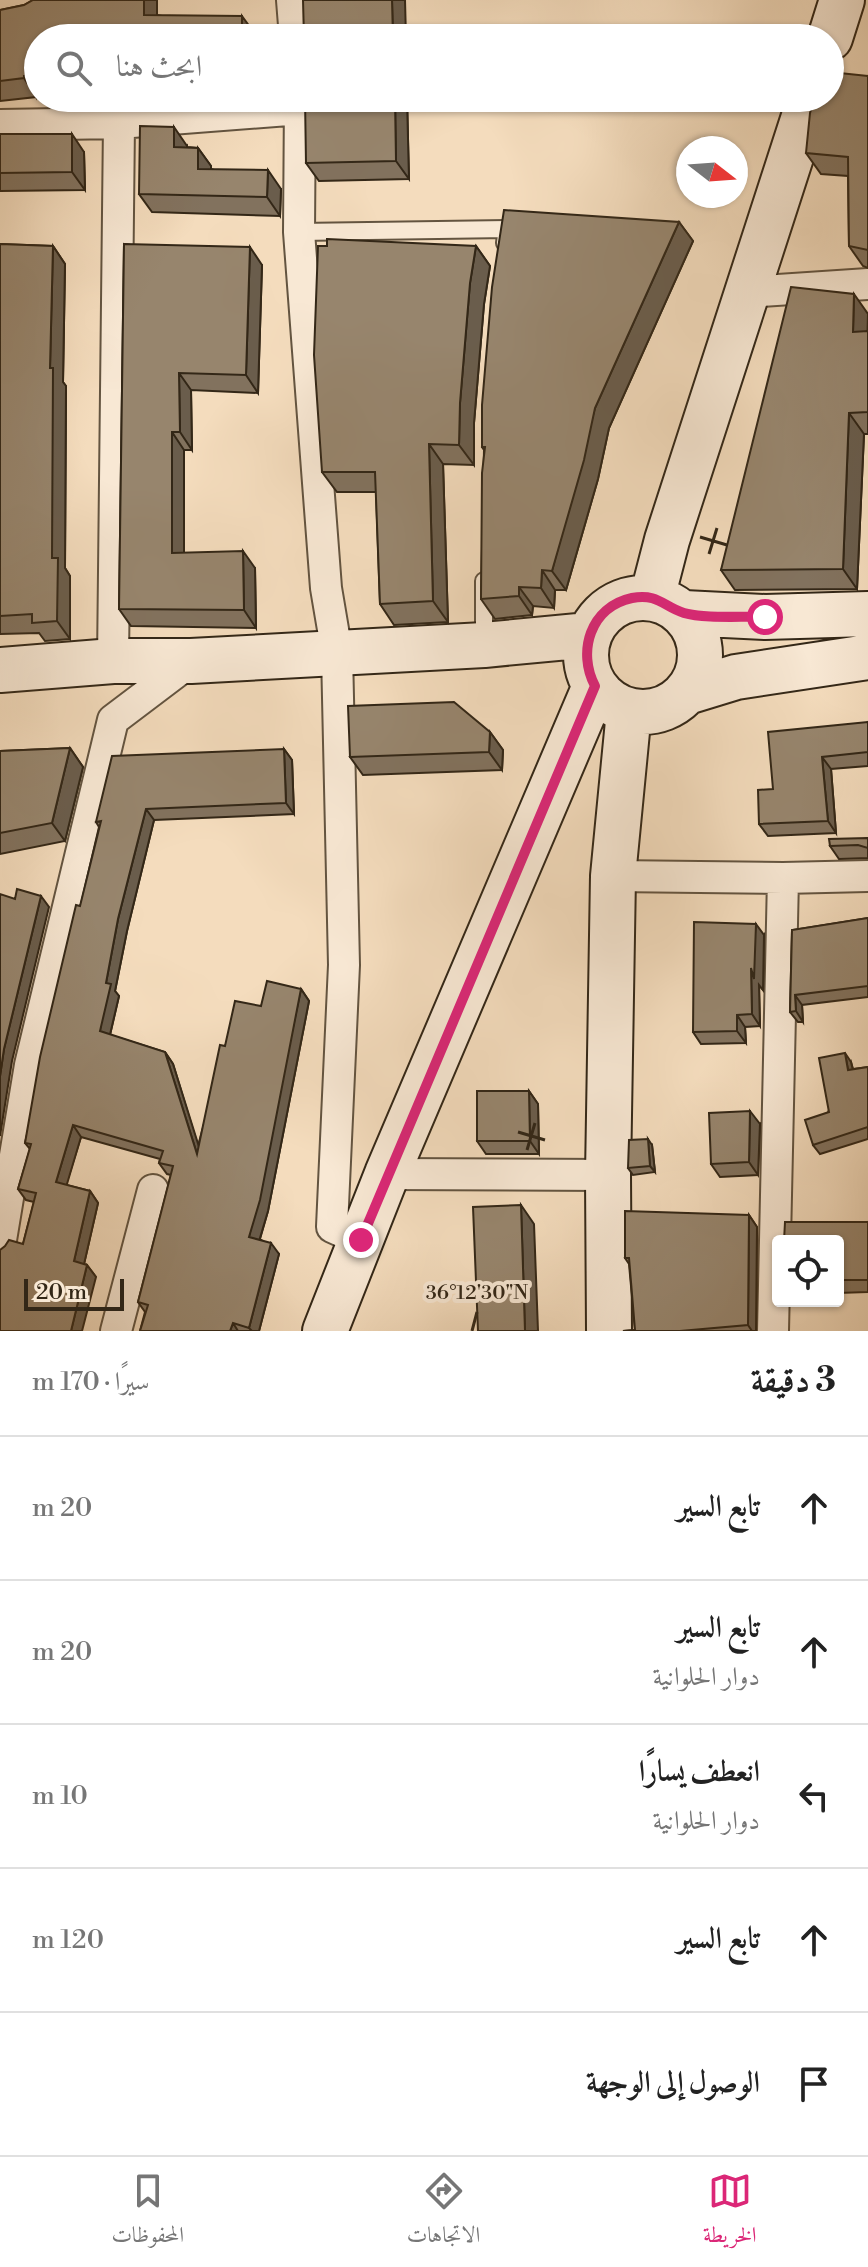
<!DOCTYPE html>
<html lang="ar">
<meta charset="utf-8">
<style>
body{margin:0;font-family:"Libre Bodoni",Amiri,serif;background:#f2f2f2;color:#222;direction:rtl}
.controls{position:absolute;right:24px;bottom:24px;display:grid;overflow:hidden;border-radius:8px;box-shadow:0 2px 6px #0004}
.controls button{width:72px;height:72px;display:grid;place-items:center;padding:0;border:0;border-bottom:2px solid #e0e0e0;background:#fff;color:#222;font:40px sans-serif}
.compass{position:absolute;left:676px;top:136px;width:72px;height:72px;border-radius:50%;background:#fff;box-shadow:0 2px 6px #0004;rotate:107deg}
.scale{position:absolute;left:24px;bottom:20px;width:100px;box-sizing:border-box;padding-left:8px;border:4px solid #332717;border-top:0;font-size:22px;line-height:28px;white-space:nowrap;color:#332717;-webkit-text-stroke:6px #f8e8d4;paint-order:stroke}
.stop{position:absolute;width:24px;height:24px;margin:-18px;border:6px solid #db2777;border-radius:50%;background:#fff}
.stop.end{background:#db2777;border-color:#fff;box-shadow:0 2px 8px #0008}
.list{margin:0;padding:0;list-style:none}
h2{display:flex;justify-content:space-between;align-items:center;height:104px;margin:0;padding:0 32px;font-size:34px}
h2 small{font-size:26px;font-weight:400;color:#767676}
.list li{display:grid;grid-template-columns:52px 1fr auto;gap:24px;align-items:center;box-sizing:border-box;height:144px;padding:0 32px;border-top:2px solid #e0e0e0}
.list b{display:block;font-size:30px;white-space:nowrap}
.list p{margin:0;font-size:26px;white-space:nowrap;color:#767676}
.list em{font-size:26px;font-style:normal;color:#767676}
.icon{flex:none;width:44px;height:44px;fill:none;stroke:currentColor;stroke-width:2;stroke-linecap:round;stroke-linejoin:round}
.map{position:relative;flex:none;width:868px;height:1331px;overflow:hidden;direction:ltr}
.search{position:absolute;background:#fff;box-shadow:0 2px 6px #0004;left:24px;right:24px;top:24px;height:88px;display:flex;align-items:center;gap:20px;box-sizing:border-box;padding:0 28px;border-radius:44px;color:#767676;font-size:30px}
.sheet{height:824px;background:#fff}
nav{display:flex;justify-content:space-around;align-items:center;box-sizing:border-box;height:112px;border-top:2px solid #e0e0e0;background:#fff;font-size:22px;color:#767676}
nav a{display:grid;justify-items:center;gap:4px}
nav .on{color:#db2777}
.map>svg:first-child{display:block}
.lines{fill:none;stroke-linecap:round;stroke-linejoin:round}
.service-casing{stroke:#635440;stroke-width:20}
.minor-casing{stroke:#635440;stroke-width:34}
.secondary-casing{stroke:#332717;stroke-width:48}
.service{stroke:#f8e8d4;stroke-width:16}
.minor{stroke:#f8e8d4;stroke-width:30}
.secondary{stroke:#f8e8d4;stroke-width:44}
.wall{fill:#82725e;stroke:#332717;stroke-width:2}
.shaded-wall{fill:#6a5d4c;stroke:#332717;stroke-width:2}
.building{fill:#97856d;stroke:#332717;stroke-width:2}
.route{stroke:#db2777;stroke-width:10}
.ticks{fill:none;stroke:#332717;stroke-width:3}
.ticks-label{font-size:20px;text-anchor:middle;fill:#332717;stroke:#f8e8d4;stroke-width:8;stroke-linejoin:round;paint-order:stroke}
</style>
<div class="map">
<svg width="868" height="1331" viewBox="0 0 868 1331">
<rect width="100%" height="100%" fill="#f4dcbd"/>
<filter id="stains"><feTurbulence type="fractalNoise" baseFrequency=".0025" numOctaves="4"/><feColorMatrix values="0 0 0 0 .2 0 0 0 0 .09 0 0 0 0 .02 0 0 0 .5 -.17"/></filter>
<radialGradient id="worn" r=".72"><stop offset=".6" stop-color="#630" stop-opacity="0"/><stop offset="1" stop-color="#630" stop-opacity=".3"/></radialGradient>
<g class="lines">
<g class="service-casing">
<path id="service" d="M299 232 507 229 505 243
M484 642V581"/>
</g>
<g class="minor-casing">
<path id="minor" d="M292 0 295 38
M300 98 299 232 326 588 337 653 344 965 332 1227 361 1240
M0 125 119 123 301 109
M748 292 868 284
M113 661 119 123
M613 876 783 878 868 876
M387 1174 608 1175
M0 1246 30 1065 113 720 191 661
M116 1331 153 1190
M773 1331 783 878"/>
</g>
<g class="secondary-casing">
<path id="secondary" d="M830 38 842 0
M586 655a57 57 0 1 1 114 0a57 57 0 1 1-114 0Z
M652 598 667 540 810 98
M684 613 765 617 868 614
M0 670 113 661H191L484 645 589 635
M687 692 736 677 868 657
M325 1331 387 1174 595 686
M609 1331 608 1175 613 876 629 711"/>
</g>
<use href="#service" class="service"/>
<use href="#minor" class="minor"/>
<use href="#secondary" class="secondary"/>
</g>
<path class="wall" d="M33 0H157V15L255 34 38 38V95H36V97L0 101V10L24 5Z
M868 76V268L863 266 849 246 848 176 821 174 806 153Z
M407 98 409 179 319 181 306 163Z
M0 134 84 152 85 190 0 191Z
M187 146V147L198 148 211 166V169L281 189 280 216 152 212 139 194Z
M679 222 693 241 609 428 598 479 566 590H555L554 608 533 606 532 615 495 619 481 599 484 450 482 447Z
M0 244 53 246 65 264 63 382 66 386 65 568 70 576V639L45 641 39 633 0 634Z
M124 244 262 265 258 393 191 390 192 450H184V553L255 568 256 628 131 626 119 609Z
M476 246 490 266 484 304 474 423V465L443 464 448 622 394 625 380 604 376 492H337L322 472Z
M868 314V434H864L857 589 735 590 721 570Z
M868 722V766L831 769 836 833 768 836 759 824 773 789Z
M490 732 503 750 502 770 363 775 350 757Z
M70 748 83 767 65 841 0 854V751Z
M284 749 292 760 294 814 154 820 127 931 115 991 119 996 110 1035 165 1052 173 1064 198 1146 225 1046 261 1006 301 989 309 1001 268 1211 260 1239 279 1254 259 1331H140L145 1312 138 1302 171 1175 167 1174 159 1163 160 1159 81 1137 66 1185 90 1191 98 1203 84 1264 87 1265 96 1277 23 1244 34 1202 26 1200 18 1189 30 1149 25 1143 99 827 96 822Z
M868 838V858L839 859 830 846Z
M868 918V997L802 1005 803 1022H798L790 1012 792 930Z
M764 935 763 990 759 985 760 1026 745 1027 746 1043 701 1044 693 1032Z
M851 1062 853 1069 868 1067V1139L820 1154 813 1145Z
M529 1091 538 1104 539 1154H486L477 1141Z
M760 1124 758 1175 720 1177 711 1164Z
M652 1145 655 1172 633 1175 628 1168Z
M749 1215 757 1227 756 1331H623L635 1330 629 1264 625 1258Z
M868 1222V1292L838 1293V1241Z"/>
<path class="shaded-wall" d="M144 0H157V33L144 15Z
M392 0H405L406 38H393Z
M242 16 255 34V38H242Z
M24 76 36 95V97L24 78Z
M395 98H407L409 179 396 161Z
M174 127 187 146V166L174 147Z
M72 134 84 152 85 190 72 172Z
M198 148 211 166V187L198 169Z
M268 170 281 189 280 216 267 197Z
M679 222 693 241 609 428 598 479 566 590 552 571 595 408Z
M53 246 65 264 63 382 66 386 65 568 70 576V639L57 621 52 558 50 368Z
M476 246 490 266 484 304 474 423V465L459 445 460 403 470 283Z
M250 247 262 265 258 393 246 375Z
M854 294 868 314 867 353 853 332Z
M179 373 191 390 192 450 180 432Z
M849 413 864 434 857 589 843 569Z
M172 432 184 450V570L172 553Z
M429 444 443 464 448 622 433 601Z
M243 551 255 568 256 628 244 610Z
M542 570 555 590 554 608 541 588Z
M519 587 533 606 532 615 519 596Z
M490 732 503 750 502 770 489 752Z
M70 748 83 767 65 841 52 823Z
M284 749 292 760 294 814 286 803Z
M822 757 831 769 836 833 828 821Z
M146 809 154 820 127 931 115 991 119 996 108 1043 100 1031 106 983 118 919Z
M41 896 49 907 12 1061 0 1136V1076L4 1049Z
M756 924 764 935 763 990 759 985 760 1026 752 1014 751 968Z
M301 989 309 1001 268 1211 257 1248 249 1237Z
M795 995 802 1005 803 1022 796 1011Z
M737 1015 745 1027 746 1043 737 1031Z
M165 1052 173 1064 205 1166 197 1154Z
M845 1053 851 1062 855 1079 848 1070Z
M529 1091 538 1104 539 1154 530 1141Z
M750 1111 760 1124 758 1175 749 1162Z
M73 1125 81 1137 64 1194 56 1182Z
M648 1139 652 1145 655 1172 650 1166Z
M90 1191 98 1203 82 1273 74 1261Z
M521 1205 534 1224 538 1331H525Z
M749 1215 757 1227 756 1331H752L748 1325Z
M271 1243 279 1254 259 1331H252L249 1328Z
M87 1265 96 1277 82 1331H71Z
M233 1323 238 1331H230Z"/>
<path class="building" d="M33 0H144V15L242 16V38H38V76H24V78L0 81V10L24 5Z
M303 0H392L393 38H304Z
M830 72 868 76V250L849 246 848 157 806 153 810 113 815 98H830Z
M305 98H395L396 161 306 163Z
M140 126 174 127V147L198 148V169L268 170 267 197 139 194Z
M0 134H72V172L0 173Z
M504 210 679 222 595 408 584 460 552 571 542 570 541 588 519 587V596L481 599 482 473 485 447H482V405L492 287Z
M327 239 476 246 470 283 460 403 459 445 429 444 433 601 380 604 375 472H322L314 355 318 246H327Z
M0 244 53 246 50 368H53L52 558H58L57 621 32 623V614L0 616Z
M124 244 250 247 246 375 179 373 180 432H172V553L243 551 244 610 119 609Z
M791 287 854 294 853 332 868 331V412L849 413 843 569 721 570Z
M454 702 490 732 489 752 350 757 348 706Z
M868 722V752L822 757 828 821 759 824 758 790 773 789 768 732Z
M70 748 52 823 0 833V751Z
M284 749 286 803 146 809 118 919 106 983 111 984 100 1031 165 1052 197 1154 220 1045 225 1046 235 1001 261 1006 267 981 301 989 260 1200 249 1237 271 1243 249 1328 233 1323 230 1331H140L148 1305 138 1302 173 1166 159 1163 163 1151 73 1125 56 1182 90 1191 74 1261 87 1265 71 1331H0V1250L5 1246 9 1240 23 1244 36 1193 18 1189 31 1144 25 1143 40 1057 76 905 80 906 101 821 96 822 112 756Z
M868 838V848L858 845 830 846 829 839Z
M17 889 41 896 4 1049 0 1076V894L15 899Z
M868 918V986L795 995 796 1011 790 1012 792 930Z
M694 922 756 924 754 979 751 968 752 1014 737 1015V1031L693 1032Z
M845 1053 848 1070 868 1067V1127L813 1145 805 1120 829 1112 819 1058Z
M477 1091H529L530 1141H477Z
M750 1111 749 1162 711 1164 709 1113Z
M648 1139 650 1166 628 1168 629 1140Z
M521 1205 525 1331H478L473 1207Z
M625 1211 749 1215 748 1325 680 1331H623L635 1330 629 1258H625Z
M785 1222H868V1280H838V1241H784Z"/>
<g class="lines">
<path class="route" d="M361 1240 595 686C577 652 590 607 632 598 658 593 664 607 684 613 704 619 743 616 765 617"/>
</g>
<path class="ticks" d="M700 537 727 545M709 554 717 528M518 1132 545 1140M527 1150 535 1123M472 1331 477 1312"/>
<g class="ticks-label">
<text x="477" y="1299">36°12'30"N</text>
</g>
<rect width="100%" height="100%" filter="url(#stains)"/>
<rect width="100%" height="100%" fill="url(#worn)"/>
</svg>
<div class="controls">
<button><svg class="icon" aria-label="locate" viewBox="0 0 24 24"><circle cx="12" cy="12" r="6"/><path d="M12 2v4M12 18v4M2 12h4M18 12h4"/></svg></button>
</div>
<svg class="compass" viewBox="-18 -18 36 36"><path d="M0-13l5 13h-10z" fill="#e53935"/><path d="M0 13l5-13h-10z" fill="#767676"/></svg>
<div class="scale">20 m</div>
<div class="stop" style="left:765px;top:617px"></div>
<div class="stop end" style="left:361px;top:1240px"></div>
<div class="search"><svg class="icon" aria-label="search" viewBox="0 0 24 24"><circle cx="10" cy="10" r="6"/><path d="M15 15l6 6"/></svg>ابحث هنا</div>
</div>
<section class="sheet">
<h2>3 دقيقة<small>سيرًا · 170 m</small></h2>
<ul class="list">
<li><svg class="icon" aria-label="ahead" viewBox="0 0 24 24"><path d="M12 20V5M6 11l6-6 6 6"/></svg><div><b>تابع السير</b></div><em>20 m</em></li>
<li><svg class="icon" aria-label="ahead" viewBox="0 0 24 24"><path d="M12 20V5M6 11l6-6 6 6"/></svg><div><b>تابع السير</b><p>دوار الحلوانية</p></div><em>20 m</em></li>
<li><svg class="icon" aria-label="left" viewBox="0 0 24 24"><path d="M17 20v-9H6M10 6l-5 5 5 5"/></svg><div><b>انعطف يسارًا</b><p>دوار الحلوانية</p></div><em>10 m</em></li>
<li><svg class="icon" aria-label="ahead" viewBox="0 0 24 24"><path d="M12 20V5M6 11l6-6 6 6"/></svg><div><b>تابع السير</b></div><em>120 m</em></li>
<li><svg class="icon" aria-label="arrive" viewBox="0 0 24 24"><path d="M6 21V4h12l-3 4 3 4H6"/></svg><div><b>الوصول إلى الوجهة</b></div></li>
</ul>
</section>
<nav>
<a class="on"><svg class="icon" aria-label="map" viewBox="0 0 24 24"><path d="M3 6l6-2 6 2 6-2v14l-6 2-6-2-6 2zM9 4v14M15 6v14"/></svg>الخريطة</a>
<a><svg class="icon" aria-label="directions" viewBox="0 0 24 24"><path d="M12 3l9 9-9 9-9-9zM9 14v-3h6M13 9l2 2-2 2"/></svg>الاتجاهات</a>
<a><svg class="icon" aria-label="saved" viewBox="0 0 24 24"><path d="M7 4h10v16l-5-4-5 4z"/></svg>المحفوظات</a>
</nav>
